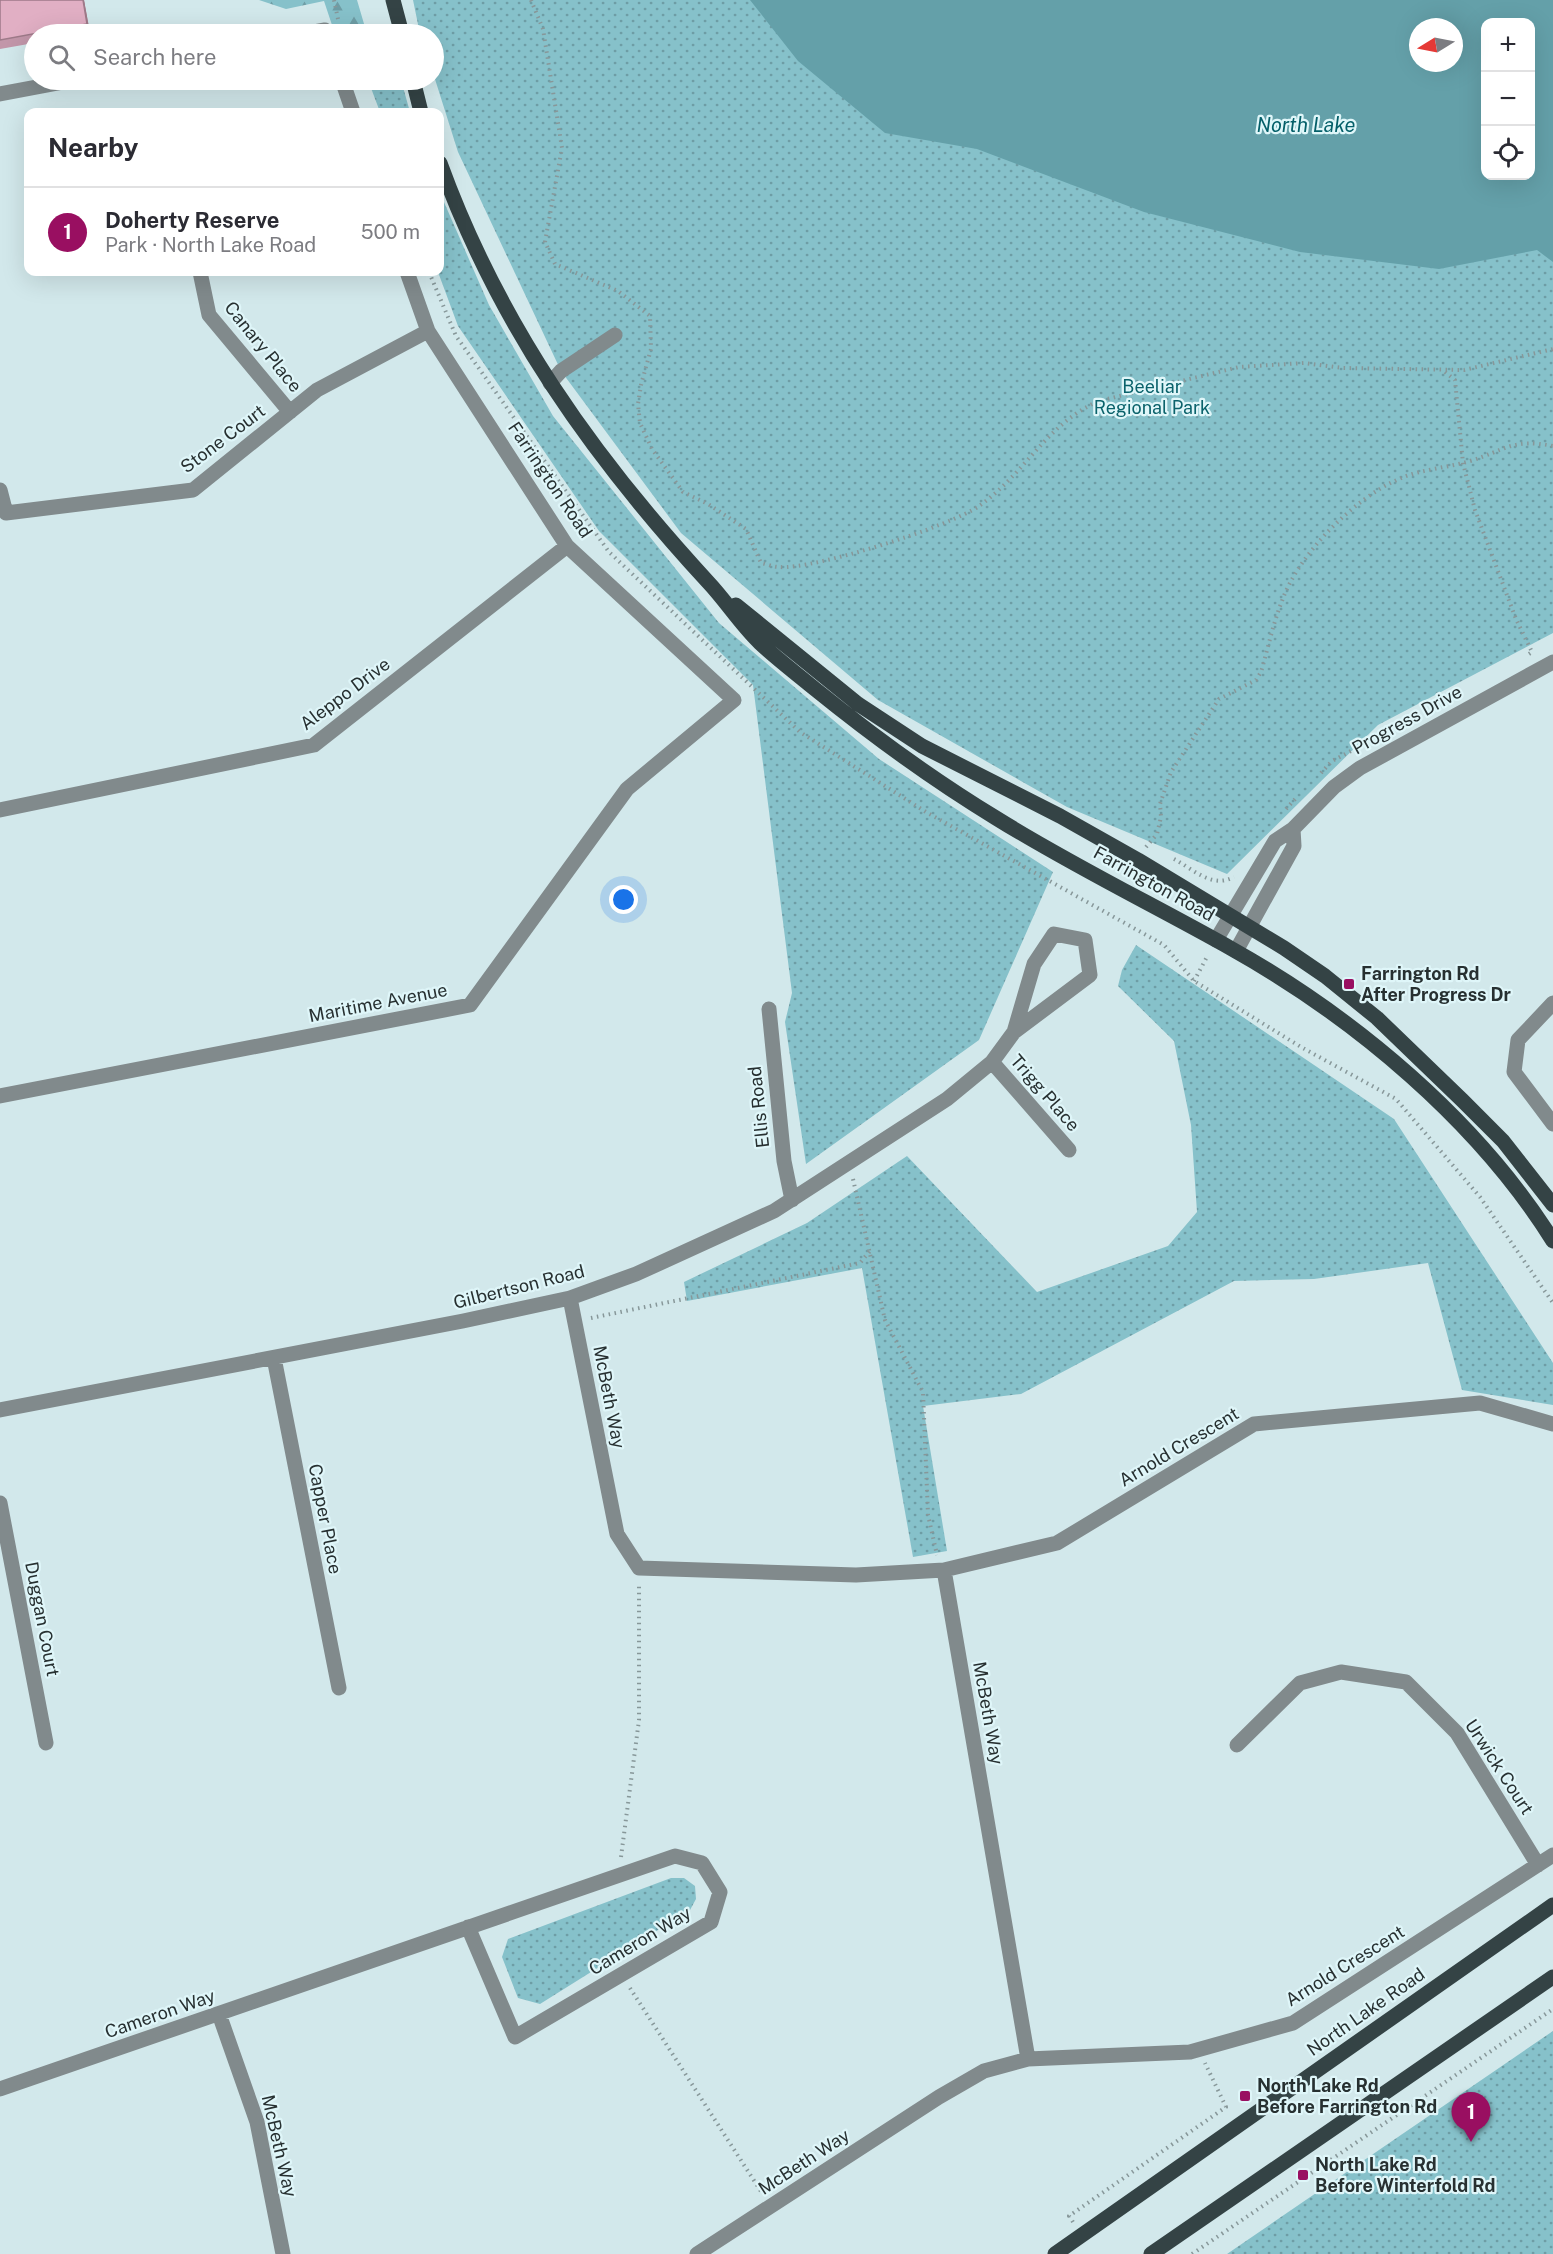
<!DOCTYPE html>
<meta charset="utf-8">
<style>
body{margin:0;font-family:"Public Sans",sans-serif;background:#f7f7f7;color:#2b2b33}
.controls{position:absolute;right:18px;top:18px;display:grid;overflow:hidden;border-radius:12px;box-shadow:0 6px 24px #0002}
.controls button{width:54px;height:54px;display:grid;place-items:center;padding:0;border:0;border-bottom:2px solid #e1e1e2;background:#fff;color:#2b2b33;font:30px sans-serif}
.compass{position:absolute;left:1409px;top:18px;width:54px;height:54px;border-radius:50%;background:#fff;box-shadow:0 6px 24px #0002;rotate:260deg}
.you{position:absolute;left:624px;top:900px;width:21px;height:21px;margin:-15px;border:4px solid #fff;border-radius:50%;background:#1a73e8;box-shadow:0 0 0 9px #1a73e833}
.badge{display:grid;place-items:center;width:39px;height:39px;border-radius:50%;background:#990f61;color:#fff;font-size:20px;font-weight:700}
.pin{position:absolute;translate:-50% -50px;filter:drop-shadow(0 2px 3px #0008)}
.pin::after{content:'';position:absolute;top:32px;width:21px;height:18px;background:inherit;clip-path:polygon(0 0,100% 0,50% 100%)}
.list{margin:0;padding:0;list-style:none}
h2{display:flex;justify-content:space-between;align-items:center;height:78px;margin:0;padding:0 24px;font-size:26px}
h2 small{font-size:20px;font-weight:400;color:#7c7c81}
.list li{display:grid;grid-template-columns:39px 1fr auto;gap:18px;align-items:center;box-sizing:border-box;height:90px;padding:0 24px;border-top:2px solid #e1e1e2}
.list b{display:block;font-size:22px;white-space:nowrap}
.list p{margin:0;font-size:20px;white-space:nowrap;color:#7c7c81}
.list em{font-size:20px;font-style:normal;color:#7c7c81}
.icon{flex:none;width:33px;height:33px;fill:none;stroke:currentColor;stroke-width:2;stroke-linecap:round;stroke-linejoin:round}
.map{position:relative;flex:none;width:1553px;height:2254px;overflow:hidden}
.search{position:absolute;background:#fff;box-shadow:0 6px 24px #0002;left:24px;top:24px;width:420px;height:66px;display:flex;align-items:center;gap:15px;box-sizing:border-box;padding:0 21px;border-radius:33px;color:#7c7c81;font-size:22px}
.panel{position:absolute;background:#fff;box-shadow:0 6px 24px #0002;left:24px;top:108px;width:420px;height:168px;border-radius:12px}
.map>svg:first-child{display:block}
.forest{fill:url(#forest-firs)}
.park{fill:url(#park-dots);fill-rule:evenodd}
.water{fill:#64a0a9;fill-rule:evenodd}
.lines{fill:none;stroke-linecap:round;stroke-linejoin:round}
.path{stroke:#879799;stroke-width:4;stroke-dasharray:1.5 4.5;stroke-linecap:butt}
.minor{stroke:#818a8c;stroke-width:15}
.major{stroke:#344345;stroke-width:15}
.wall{fill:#c296a9}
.shaded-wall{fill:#9e7a89}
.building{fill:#e1afc4;stroke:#9e7a89;stroke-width:1.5}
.poi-dot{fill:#990f61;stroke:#dff6f9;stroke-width:2}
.labels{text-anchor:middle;stroke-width:4.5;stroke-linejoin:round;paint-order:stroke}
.street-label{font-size:18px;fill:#273031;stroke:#dff6f9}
.park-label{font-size:18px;fill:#0a626b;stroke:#dff6f9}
.poi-label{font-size:18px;font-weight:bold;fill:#273031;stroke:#dff6f9;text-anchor:start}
.water-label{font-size:20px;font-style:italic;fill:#045f69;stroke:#dff6f9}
</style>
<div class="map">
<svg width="1553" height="2254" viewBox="0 0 1553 2254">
<defs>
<pattern id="forest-firs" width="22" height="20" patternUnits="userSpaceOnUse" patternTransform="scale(1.5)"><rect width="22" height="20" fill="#86c1ca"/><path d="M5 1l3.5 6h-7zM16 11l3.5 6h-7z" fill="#6e9da5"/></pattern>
<pattern id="park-dots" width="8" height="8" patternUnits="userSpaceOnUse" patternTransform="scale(1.5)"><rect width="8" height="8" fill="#86c1ca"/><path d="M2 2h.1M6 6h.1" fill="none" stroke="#6e9da5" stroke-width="1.8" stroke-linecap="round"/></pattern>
</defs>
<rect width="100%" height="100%" fill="#d2e8eb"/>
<path class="forest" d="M259 0H357L367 34H335L324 1 286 9Z"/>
<path class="park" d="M413 0H1553V633L1378 725 1227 874 1067 807 878 700 681 533 561 371 458 152 434 76V34H420ZM1486 22H1530V176H1486ZM1418 27H1454V63H1418Z
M368 80H401L410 112H380Z
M440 193 489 305 553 416 719 623 879 759 1053 872 979 1040 806 1164 785 1022 792 993 753 685 599 531 458 326 438 272Z
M1136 945 1394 1119 1553 1363V1405L1462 1390 1428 1263 1314 1279 1234 1281 1021 1394 923 1406 947 1551 913 1557 862 1268 687 1301 684 1282 807 1223 907 1156 1037 1292 1168 1246 1197 1212 1191 1125 1174 1041 1118 986 1122 970Z
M671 1878H684L695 1886 696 1899 690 1910 540 2004 518 1998 502 1957 508 1939Z
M1553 2031V2254H1227Z"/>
<path class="water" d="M750 0H1553V262L1537 250 1439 269 1300 252 1144 212 977 149 885 133 798 61ZM1486 22H1530V176H1486ZM1418 27H1454V63H1418Z"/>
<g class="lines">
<path class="path" d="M334 0 338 19
M531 0 543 29 562 148 545 242 555 264 618 291 650 316 651 349 641 385 638 404 640 423 652 449 683 492 708 504 746 529 761 563C767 564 773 567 779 567 813 570 951 526 979 506 1025 474 1047 423 1099 401L1239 367 1304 363 1343 368 1464 370 1553 349
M429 272 456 336 609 552 800 732 926 812 1164 945 1194 981 1301 1047 1396 1099 1480 1197 1553 1303
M1445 372 1455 380 1463 463 1475 510 1516 619 1532 652 1529 654
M1321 773 1332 761 1351 751
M1286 809 1297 797
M1146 847 1157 834 1161 817 1160 804 1171 772 1219 699 1256 680 1261 672C1268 648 1273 624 1282 601 1298 555 1354 498 1399 479 1421 469 1447 468 1470 461 1506 450 1512 438 1553 446
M1174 859C1193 869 1212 889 1234 877
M1194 981 1208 955
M853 1179 885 1320 923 1392 928 1515 937 1555
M591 1318 860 1263 870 1251
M621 1857 639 1720V1583
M630 1988 762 2193
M1073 2222 1069 2216 1226 2107 1205 2063
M1192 2254 1553 2009"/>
<path class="minor" d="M303 34 325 30 326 34
M342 80 353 112
M0 94 74 80
M200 272 209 315 290 412
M550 383 561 371 615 335
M0 490 6 513 193 490 317 390 428 331
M0 810 314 745 567 546
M1216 940 1275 841 1293 829 1334 787 1360 768 1553 662
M1236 951 1294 846 1293 829
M1553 1003 1518 1040 1514 1072 1553 1124
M769 1009 784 1161 792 1200
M992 1062 1069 1150
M0 1096 470 1005 627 789 734 700 567 546 428 331 407 272
M570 1298 617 1534 639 1568 856 1575 944 1570 1028 2059 984 2071 939 2097 697 2254
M274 1358 339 1688
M0 1410 463 1321 570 1298 636 1274 774 1211 947 1099 992 1062 1014 1032 1090 975 1085 940 1054 934 1034 964 1014 1032
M0 1503 46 1743
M944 1570 1057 1543 1254 1424 1480 1403 1553 1424
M1237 1745 1300 1683 1341 1672 1406 1682 1457 1733 1538 1865
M219 2014 257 2122 283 2254
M1028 2059 1190 2052 1293 2023 1553 1855
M0 2089 675 1856 702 1863 720 1892 711 1922 515 2037 468 1927"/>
<path class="major" d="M393 0 402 34
M413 80 421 112
M440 163C499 325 592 456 708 582 726 601 741 625 760 643 777 659 797 674 815 689 873 736 932 779 996 818 1073 866 1154 905 1232 949 1355 1018 1478 1121 1553 1241
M736 605 858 704 922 746 1060 816 1138 860 1284 948 1325 976 1377 1018 1462 1100 1503 1141 1553 1205
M1055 2254 1553 1905
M1151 2254 1553 1977"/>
</g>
<path class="wall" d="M0 0H84L90 33 82 34H34V43L0 49Z"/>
<path class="shaded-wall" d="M83 0H84L90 33 87 24Z"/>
<path class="building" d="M0 0H83L87 24 0 40Z"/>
<g class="poi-dot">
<rect x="1343" y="978" width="12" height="12" rx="3"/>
<rect x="1239" y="2090" width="12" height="12" rx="3"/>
<rect x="1297" y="2169" width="12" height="12" rx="3"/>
</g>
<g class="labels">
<g class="street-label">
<text transform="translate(263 347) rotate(51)" y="6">Canary Place</text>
<text transform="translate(223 439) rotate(-37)" y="6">Stone Court</text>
<text transform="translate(550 480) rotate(56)" y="6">Farrington Road</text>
<text transform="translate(345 694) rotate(-37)" y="6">Aleppo Drive</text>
<text transform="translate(1407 720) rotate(-29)" y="6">Progress Drive</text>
<text transform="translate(1154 884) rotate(29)" y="6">Farrington Road</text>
<text transform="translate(378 1003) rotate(-11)" y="6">Maritime Avenue</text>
<text transform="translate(1045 1093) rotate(49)" y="6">Trigg Place</text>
<text transform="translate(759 1107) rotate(-96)" y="6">Ellis Road</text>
<text transform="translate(519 1287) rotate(-14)" y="6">Gilbertson Road</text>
<text transform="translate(609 1397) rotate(79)" y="6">McBeth Way</text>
<text transform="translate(1179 1447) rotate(-31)" y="6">Arnold Crescent</text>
<text transform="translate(325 1519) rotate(79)" y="6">Capper Place</text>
<text transform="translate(42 1619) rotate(79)" y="6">Duggan Court</text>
<text transform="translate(988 1713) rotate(80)" y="6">McBeth Way</text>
<text transform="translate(1499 1767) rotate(57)" y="6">Urwick Court</text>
<text transform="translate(640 1941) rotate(-31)" y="6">Cameron Way</text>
<text transform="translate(1345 1966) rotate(-32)" y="6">Arnold Crescent</text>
<text transform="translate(1366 2012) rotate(-35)" y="6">North Lake Road</text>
<text transform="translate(160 2014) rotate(-19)" y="6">Cameron Way</text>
<text transform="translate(279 2146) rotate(77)" y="6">McBeth Way</text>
<text transform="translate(804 2162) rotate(-33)" y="6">McBeth Way</text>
</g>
<g class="park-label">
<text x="1152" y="393">Beeliar<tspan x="1152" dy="21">Regional Park</tspan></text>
</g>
<g class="poi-label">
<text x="1361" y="980">Farrington Rd<tspan x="1361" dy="21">After Progress Dr</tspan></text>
<text x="1257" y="2092">North Lake Rd<tspan x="1257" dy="21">Before Farrington Rd</tspan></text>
<text x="1315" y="2171">North Lake Rd<tspan x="1315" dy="21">Before Winterfold Rd</tspan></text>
</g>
<g class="water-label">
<text x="1306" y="132">North Lake</text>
</g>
</g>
</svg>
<div class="controls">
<button>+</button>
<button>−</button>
<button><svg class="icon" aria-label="locate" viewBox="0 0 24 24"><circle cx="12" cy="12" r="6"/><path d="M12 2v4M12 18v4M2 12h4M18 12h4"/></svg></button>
</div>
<svg class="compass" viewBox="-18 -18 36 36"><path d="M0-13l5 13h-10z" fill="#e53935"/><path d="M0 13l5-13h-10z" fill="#7c7c81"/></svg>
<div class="you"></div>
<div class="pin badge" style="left:1471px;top:2142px">1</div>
<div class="search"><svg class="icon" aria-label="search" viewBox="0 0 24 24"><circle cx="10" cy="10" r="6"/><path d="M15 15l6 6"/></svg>Search here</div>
<section class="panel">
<h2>Nearby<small></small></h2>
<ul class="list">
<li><span class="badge">1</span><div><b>Doherty Reserve</b><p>Park · North Lake Road</p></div><em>500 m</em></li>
</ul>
</section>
</div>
